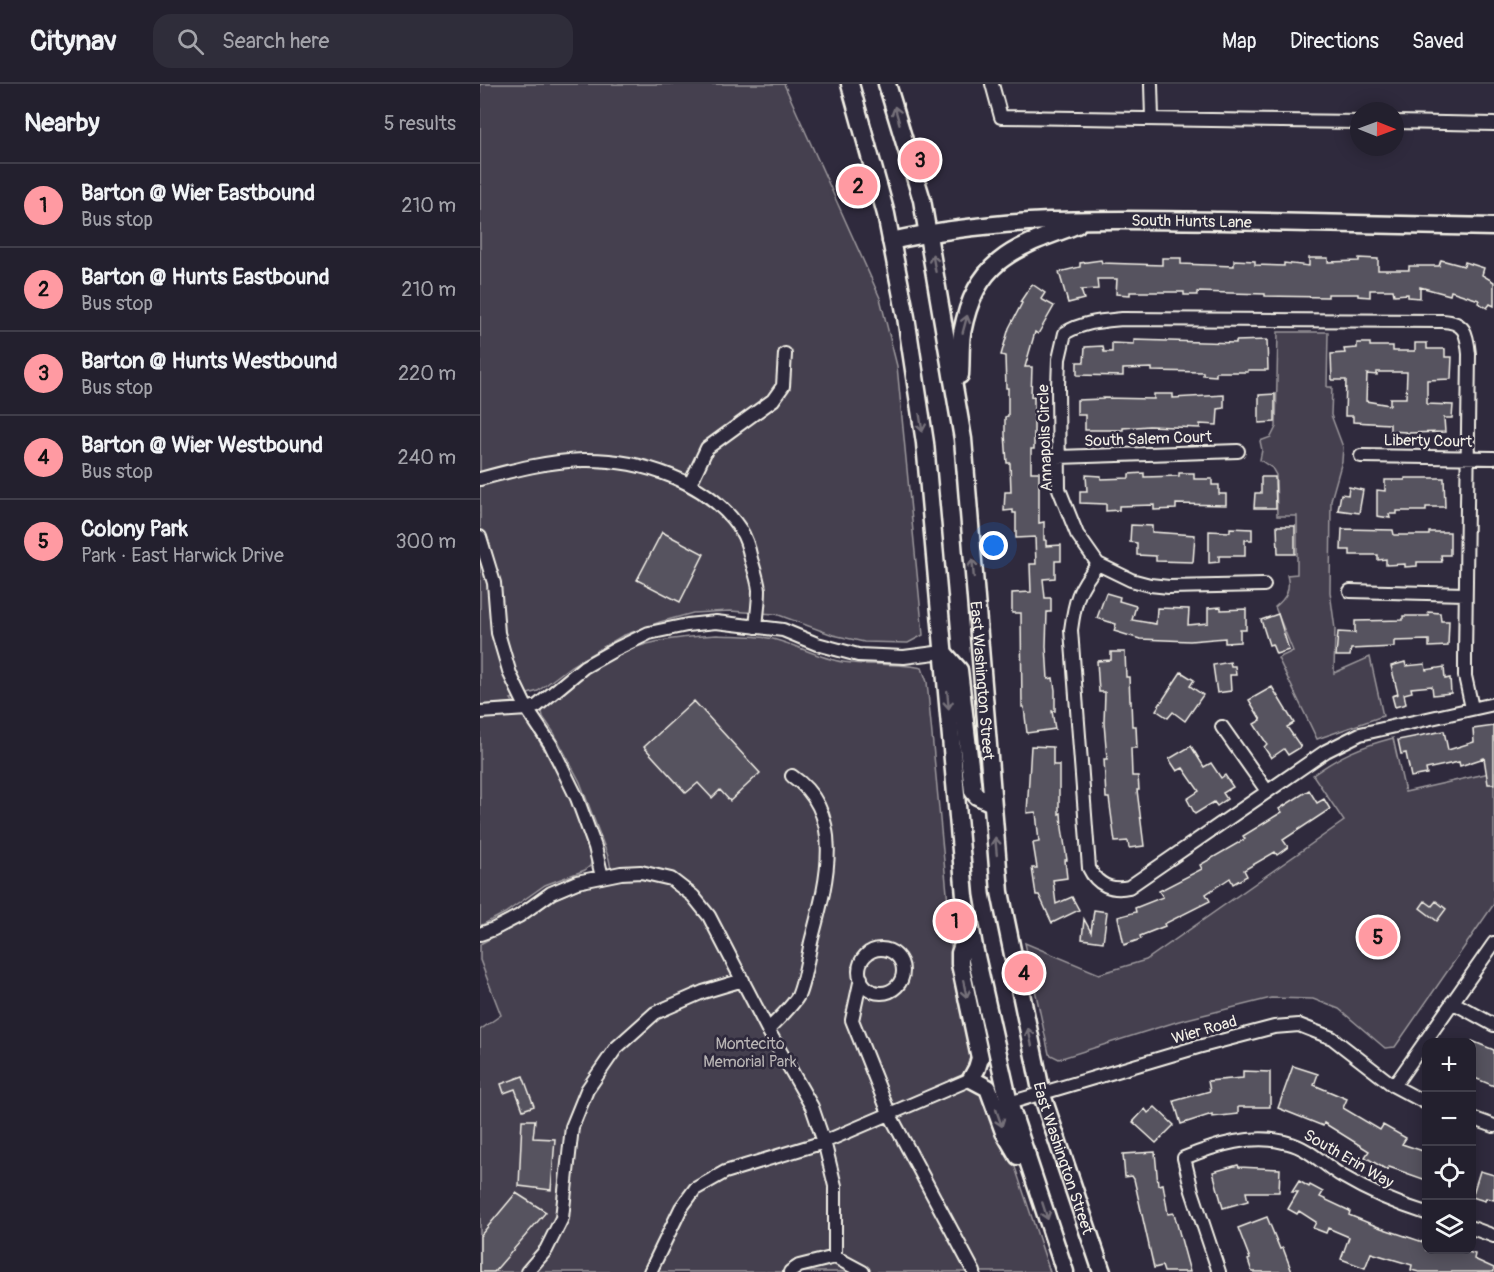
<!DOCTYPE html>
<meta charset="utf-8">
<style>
body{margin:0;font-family:Pangolin,sans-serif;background:#2f2d3a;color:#f1f3f6}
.controls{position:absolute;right:18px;bottom:18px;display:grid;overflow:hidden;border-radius:12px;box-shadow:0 3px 15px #0003}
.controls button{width:54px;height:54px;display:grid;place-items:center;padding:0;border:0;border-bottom:2px solid #403e4a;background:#23202e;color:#f1f3f6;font:30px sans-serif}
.compass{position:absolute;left:870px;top:18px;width:54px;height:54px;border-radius:50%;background:#23202e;box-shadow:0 3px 15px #0003;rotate:91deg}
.you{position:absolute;left:514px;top:462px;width:21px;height:21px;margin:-15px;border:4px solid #fff;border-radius:50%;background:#1a73e8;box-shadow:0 0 0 9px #1a73e833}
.badge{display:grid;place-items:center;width:39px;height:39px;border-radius:50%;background:#ff9aa2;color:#111;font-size:20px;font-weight:700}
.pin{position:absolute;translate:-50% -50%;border:3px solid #fff;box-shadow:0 2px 6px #0006}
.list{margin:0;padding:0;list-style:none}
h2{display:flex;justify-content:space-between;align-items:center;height:78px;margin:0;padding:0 24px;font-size:26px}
h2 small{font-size:20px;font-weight:400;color:#a3a3aa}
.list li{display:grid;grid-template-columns:39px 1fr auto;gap:18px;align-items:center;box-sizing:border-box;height:84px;padding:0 24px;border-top:2px solid #403e4a}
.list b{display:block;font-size:22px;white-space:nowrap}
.list p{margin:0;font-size:20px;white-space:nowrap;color:#a3a3aa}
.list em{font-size:20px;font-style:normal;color:#a3a3aa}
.icon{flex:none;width:33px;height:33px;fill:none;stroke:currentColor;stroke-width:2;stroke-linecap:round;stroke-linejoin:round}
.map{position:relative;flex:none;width:1014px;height:1188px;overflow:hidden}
header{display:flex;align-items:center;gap:36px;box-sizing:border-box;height:84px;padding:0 30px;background:#23202e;border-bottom:2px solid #403e4a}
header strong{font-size:28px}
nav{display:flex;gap:33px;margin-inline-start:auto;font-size:21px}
.search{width:420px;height:54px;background:#2f2d3a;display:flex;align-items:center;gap:15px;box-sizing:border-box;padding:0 21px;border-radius:18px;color:#a3a3aa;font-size:22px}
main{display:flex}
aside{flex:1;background:#23202e}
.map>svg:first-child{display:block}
.green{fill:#454050;stroke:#9c989c;stroke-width:1.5}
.building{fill:#56525f;stroke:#f4f1e8;stroke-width:1.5;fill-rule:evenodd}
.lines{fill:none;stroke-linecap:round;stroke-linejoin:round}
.minor-casing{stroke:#f4f1e8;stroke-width:16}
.major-casing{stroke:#f4f1e8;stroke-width:21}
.minor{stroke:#2f2a3d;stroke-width:12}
.major{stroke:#2f2a3d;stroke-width:16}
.oneway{stroke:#747079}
.labels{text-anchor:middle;stroke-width:5;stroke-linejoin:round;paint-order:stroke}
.street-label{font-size:16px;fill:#f4f1e8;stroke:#2f2a3d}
.park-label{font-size:16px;fill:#b7b3b3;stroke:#2f2a3d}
</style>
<header>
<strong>Citynav</strong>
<div class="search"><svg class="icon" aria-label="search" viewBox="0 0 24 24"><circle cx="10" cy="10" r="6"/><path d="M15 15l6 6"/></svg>Search here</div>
<nav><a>Map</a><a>Directions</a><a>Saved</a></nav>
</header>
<main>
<aside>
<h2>Nearby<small>5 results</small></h2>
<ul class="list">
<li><span class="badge">1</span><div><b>Barton @ Wier Eastbound</b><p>Bus stop</p></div><em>210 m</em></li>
<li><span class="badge">2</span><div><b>Barton @ Hunts Eastbound</b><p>Bus stop</p></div><em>210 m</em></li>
<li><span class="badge">3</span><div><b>Barton @ Hunts Westbound</b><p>Bus stop</p></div><em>220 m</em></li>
<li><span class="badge">4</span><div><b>Barton @ Wier Westbound</b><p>Bus stop</p></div><em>240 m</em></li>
<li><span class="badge">5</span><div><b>Colony Park</b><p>Park · East Harwick Drive</p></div><em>300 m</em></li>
</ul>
</aside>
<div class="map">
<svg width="1014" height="1188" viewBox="0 0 1014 1188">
<rect width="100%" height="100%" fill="#2f2a3d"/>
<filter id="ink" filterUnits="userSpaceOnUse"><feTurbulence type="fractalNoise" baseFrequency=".0167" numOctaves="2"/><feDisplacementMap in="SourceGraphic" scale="12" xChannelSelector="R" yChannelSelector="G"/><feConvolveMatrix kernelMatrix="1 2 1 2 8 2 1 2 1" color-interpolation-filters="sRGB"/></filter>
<g filter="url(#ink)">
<path class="green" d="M0 0H304L400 214 417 282 443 551 428 559 384 558 353 551 296 530 250 527 213 529 180 538 142 552 91 582 58 607 31 615 48 637 89 710 112 776 110 782 105 786 65 801 25 829 0 842Z
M798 248H848L847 303H852L851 331 863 363 862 377 851 416 850 508 855 545 854 589 890 573 903 632 837 655 798 574 813 567 795 523C806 514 811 506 807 491L817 490V432H797L796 391 792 384 780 376 782 366 780 357 791 353 796 343Z
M237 551C256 552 274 551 293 555 317 561 339 574 363 578 389 582 416 578 442 584L447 598 469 830V853L494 969 518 1048 535 1083 570 1188H0V946L21 931 0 876V860L41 838 77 814 101 804 133 796 129 775 100 698 74 649 63 633 62 628 64 621C90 603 116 579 146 567 175 555 206 553 237 551Z
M913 654 925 708 1014 688V820L915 963 905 964 859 925 833 915 791 914 699 937 579 975 569 970 545 859 619 890 666 876 864 737 833 691C861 671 879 663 913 654Z"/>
<path class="building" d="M682 174H701V180L754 182V176L775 177V181L804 182V179L829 182V174H848V178L879 177V174L898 175V186H929V182H959L961 176 984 182 985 178 1004 184 1002 191 1014 198V222L1010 220 1007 224 998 219 999 216 971 207 970 211 940 203V214L928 213V210L914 211 913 206H890V213L878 212V210H848V213L785 212V210L717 208V211H704V208H650V211L636 210 637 195H617L618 205 601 206 604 215 588 219 579 188 600 183V179L621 176 622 179 682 181Z
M552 200 565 209 561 215 574 222 558 250 555 248 545 283H552L551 313 554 312V365H551V388H559V439L564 438V456H566V462L581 461V477H575V494L563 495 565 514H571V528H567L566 562 568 595 573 594 575 606V627H572L575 645 547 649 544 623H542L541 529H532V509L551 508 550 480H556L555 453 536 454V429H533V426L524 427 525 408H531L530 379H527L525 350V333L528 332V304H526L525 272 521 271 529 244 542 219 540 218Z
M654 256 756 259V257L787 256 788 286H768V288H736V292L723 291V288L672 287V284L643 285V292L597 291V278H604L605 263 623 262 624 268H632V259L654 260Z
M877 259H890V262H913V267H935V259H947V265H965V273H972L971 295 947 296V320L973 321 972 334H964L965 348 926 349V348L910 347V340L873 338V332H865L866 296H852L851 270 865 269 864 265 877 264ZM897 288H927L926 314H910V321L886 317 887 290 897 291Z
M674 310H693V314L744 311V324L738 325 737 341 720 340V344L669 342 643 344V346H605V331H597V316L623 315V314L674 315Z
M795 310V338L779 339V311Z
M664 389V393L699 392V389H714V395H732V401H739V410H746V421L696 420V425L674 426V421L639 422V426L626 427V420L600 419V407H607L606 391 621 392V395L649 394V390Z
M781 393H795L796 424H774L775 409H781Z
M925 394H964L965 423H946V427H917V430H909L910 434 897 432V406L905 407V396H925Z
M869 403 883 406 879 429 858 426 861 410 868 411Z
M651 441 672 442V448L715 451 713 478 676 477V472L657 471V459L650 458Z
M797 442H815V470H798Z
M750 444 772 445V456H765V472H739V478L729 479V447L750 448Z
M862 445 913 446 914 451H949V448H970V471H961L962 478H937V482L925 483V480L906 481V475L898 476V471H870V466H861Z
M182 448 224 470 200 518 157 496Z
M626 509 640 513 639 517 656 522 652 536 676 540 677 524 709 525 708 541 728 539V524L741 523V526L766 525V546H760V558L745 559V554L710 557 660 555 634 547 636 540 617 534Z
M948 528 960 529 961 537H969L968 562 949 563V556L914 557V563L871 565 870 572H856L858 548 875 549V537L923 536V532H949Z
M798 530 809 566 796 570 792 560 789 561 781 536Z
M631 568H645L646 593H649L650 617H651L652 642H656L657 664H651L652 692H658L659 706H657L664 762 649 764 648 757 635 758 629 714H626L624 675H627L624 639 625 608H619L617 577 631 576Z
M750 578 751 582H755L756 591H750L751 607 737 609 733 581Z
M925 578 926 582 945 580 946 586 964 583 965 595 970 594 971 609 953 611 952 602 931 604 932 608 924 610 926 620 915 623 912 612 918 610 911 582Z
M701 588 714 596 710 602 723 611 705 637 693 628 688 634 676 626Z
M792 603 814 639 807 643 821 663 808 671 804 665 791 674 784 663 787 660 774 640 781 636 769 616Z
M214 617 280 689 250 717 240 706 232 714 218 699 206 709 164 663Z
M1014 642V700H1008L1004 674 980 682 979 678 946 685 947 690 931 693 926 669 921 670 918 656 964 647 968 666 994 658 993 645Z
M551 662 573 663V681H579V730L581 729 582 744 587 776H585L587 794 573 796 576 820 592 813 599 826 572 839 559 811H556L552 784H557L553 759 559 758 556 728 547 729Z
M711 662 724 683 731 679 741 694 745 691 753 703 743 709 747 715 737 722 734 718 715 730 707 715 719 707 703 684 697 687 689 675Z
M829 706 837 719 844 715 850 725 803 756 808 763 797 771 795 768 764 786 767 792 753 800 750 794 726 810 730 817 684 840 685 842 660 852 661 855 644 861 638 833 656 828 655 824 683 813 679 807 722 785 720 781 765 755 763 752 802 728 799 725Z
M945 817 952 822 956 817 966 825 957 837 940 824Z
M614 826 627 828 623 858 602 855 604 835 611 848Z
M992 957 1014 966V1002L992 993Z
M813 982 838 990 834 1001 867 1015 863 1024 900 1046 903 1041 926 1054 922 1060 946 1068V1096L909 1083 907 1086 885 1073 889 1067 844 1039 843 1042 798 1024Z
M763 987 790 988V1023H758V1030L732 1033V1030L701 1040 694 1017 730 1007 728 997 763 994Z
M43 992 54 1022 43 1026 35 1005 24 1009 21 1000Z
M675 1023 694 1041 676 1059 653 1038 665 1025 668 1029Z
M42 1036H55L53 1054 75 1055 71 1106 39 1102Z
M675 1068 678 1101 683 1100 688 1130 694 1129 710 1188H684L682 1182 674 1184 654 1095 652 1092 645 1093 643 1070Z
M758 1081 759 1083 800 1085 799 1108H766L768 1117 743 1124 733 1088Z
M1000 1087 1014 1091V1116L1006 1114 1005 1117 992 1113Z
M819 1097 829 1103 830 1101 843 1108 840 1113 870 1127 869 1131 901 1144 946 1159V1166H981L995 1170 994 1175 1014 1184V1188H939L931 1186 932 1181 891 1169 885 1184 861 1175 869 1153 848 1144 846 1149 833 1144 836 1138 819 1127 817 1130 808 1125 818 1108H812Z
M36 1109 66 1128 14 1188H0V1152Z
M787 1133 800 1165 803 1164 812 1188H772L768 1176 770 1175 758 1144Z"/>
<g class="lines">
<g class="minor-casing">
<path id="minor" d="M512 0 521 33 879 38
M671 0 672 34
M915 38 1014 40
M881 372 1014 374
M578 373 758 367
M0 395C33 386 69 377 103 376 160 375 227 396 260 445 266 454 269 465 271 475 274 485 278 496 279 506 279 518 277 531 276 543
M210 400 227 364 293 316 303 302 305 270
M0 453 14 499 18 549 30 590 47 625 71 661 97 714 115 763 122 793
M618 480C598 505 595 516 591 546L609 784C617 801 632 807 649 803L846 667 880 650 1014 620
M784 501 689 503 670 501 651 496 618 480 597 450 579 405 578 302 579 275 585 249C603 238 622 237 642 235L962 237C985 238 987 249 989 270L985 573V592L992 624
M870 507 985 510
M0 628 47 625 57 622 104 583 136 565 169 549 207 541 236 538 303 546 337 560 378 571 424 573 463 568
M742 643 787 707
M0 850 14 845 39 832 71 809 97 798 141 789 161 788 191 795 213 812 229 832 288 946 332 1023 345 1061 355 1102V1173
M379 887a22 22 0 1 1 44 0a22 22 0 1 1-44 0Z
M381 894 372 936 378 951 409 1029 494 1188
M972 918 1014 941
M288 946C296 937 312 923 318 912 324 899 328 872 331 858 345 804 368 730 312 692
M914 1002 1014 859
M529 1019 718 963 794 943 819 941 852 954 914 1002 946 1019
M992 1034 1014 1042
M992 1144 1014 1152
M47 1188 66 1166 82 1134 92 1043 107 1006 136 964 175 929 223 908 263 896
M170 1188 201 1124 215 1105 245 1088 344 1058 491 995
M310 1188 319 1182 355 1173 383 1188
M739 1188 712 1107 704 1074C736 1061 773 1049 808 1059 829 1064 844 1081 862 1092 889 1108 917 1120 946 1129"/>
</g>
<g class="major-casing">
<g id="major">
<path d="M370 0 406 130 426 233 445 359 485 812 494 863 529 1019 585 1188"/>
<path id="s1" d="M407 0 442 116 483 355 520 808 562 1011 622 1188"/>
<path id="s2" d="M411 157C520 132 630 135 741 137 832 139 923 141 1014 143"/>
<path d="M480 291C481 277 480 263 482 249 496 175 534 164 597 141"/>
<path d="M463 568 479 586 493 707 497 712 512 719"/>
<path d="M492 854 484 858 480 869V880L500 974 497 984 491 995 508 1004 524 1048 538 1072 547 1071"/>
</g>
</g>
<use href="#minor" class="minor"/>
<use href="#major" class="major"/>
</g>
<defs><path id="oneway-shaft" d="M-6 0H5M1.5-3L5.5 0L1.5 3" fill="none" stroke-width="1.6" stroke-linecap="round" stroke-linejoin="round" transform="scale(1.5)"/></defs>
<g class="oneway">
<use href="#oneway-shaft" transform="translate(417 31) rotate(-106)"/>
<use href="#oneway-shaft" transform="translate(454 179) rotate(-100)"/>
<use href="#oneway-shaft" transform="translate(485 240) rotate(-75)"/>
<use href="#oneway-shaft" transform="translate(441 339) rotate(81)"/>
<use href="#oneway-shaft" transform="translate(493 484) rotate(-95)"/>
<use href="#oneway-shaft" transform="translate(468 616) rotate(85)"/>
<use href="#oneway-shaft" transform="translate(516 762) rotate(-95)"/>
<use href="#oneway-shaft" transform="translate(485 905) rotate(78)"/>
<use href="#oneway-shaft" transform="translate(550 953) rotate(-102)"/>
<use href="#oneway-shaft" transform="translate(519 1034) rotate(71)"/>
<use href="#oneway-shaft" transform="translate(565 1127) rotate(72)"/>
</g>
</g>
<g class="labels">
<g class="street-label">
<text dy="6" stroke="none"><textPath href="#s2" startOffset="302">South Hunts Lane</textPath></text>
<text transform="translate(564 354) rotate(-92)" y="6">Annapolis Circle</text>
<text transform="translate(668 354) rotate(-2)" y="6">South Salem Court</text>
<text transform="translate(948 356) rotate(1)" y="6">Liberty Court</text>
<text dy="6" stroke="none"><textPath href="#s1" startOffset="606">East Washington Street</textPath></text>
<text transform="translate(724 945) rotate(-16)" y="6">Wier Road</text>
<text dy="6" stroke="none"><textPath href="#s1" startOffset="1092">East Washington Street</textPath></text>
<text transform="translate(869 1074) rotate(30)" y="6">South Erin Way</text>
</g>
<g class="park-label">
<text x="270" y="965">Montecito<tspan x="270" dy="18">Memorial Park</tspan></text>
</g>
</g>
</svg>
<div class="controls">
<button>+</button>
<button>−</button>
<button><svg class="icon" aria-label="locate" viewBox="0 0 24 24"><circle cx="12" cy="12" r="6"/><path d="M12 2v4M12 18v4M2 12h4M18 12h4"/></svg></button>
<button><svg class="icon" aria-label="layers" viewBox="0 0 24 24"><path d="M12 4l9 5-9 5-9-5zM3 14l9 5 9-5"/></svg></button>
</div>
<svg class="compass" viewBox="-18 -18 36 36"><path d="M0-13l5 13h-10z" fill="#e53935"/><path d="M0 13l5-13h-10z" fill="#a3a3aa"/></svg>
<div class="you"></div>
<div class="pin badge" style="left:475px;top:837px">1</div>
<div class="pin badge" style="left:378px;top:102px">2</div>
<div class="pin badge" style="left:440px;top:76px">3</div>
<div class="pin badge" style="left:544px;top:889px">4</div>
<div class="pin badge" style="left:898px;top:853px">5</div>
</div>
</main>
